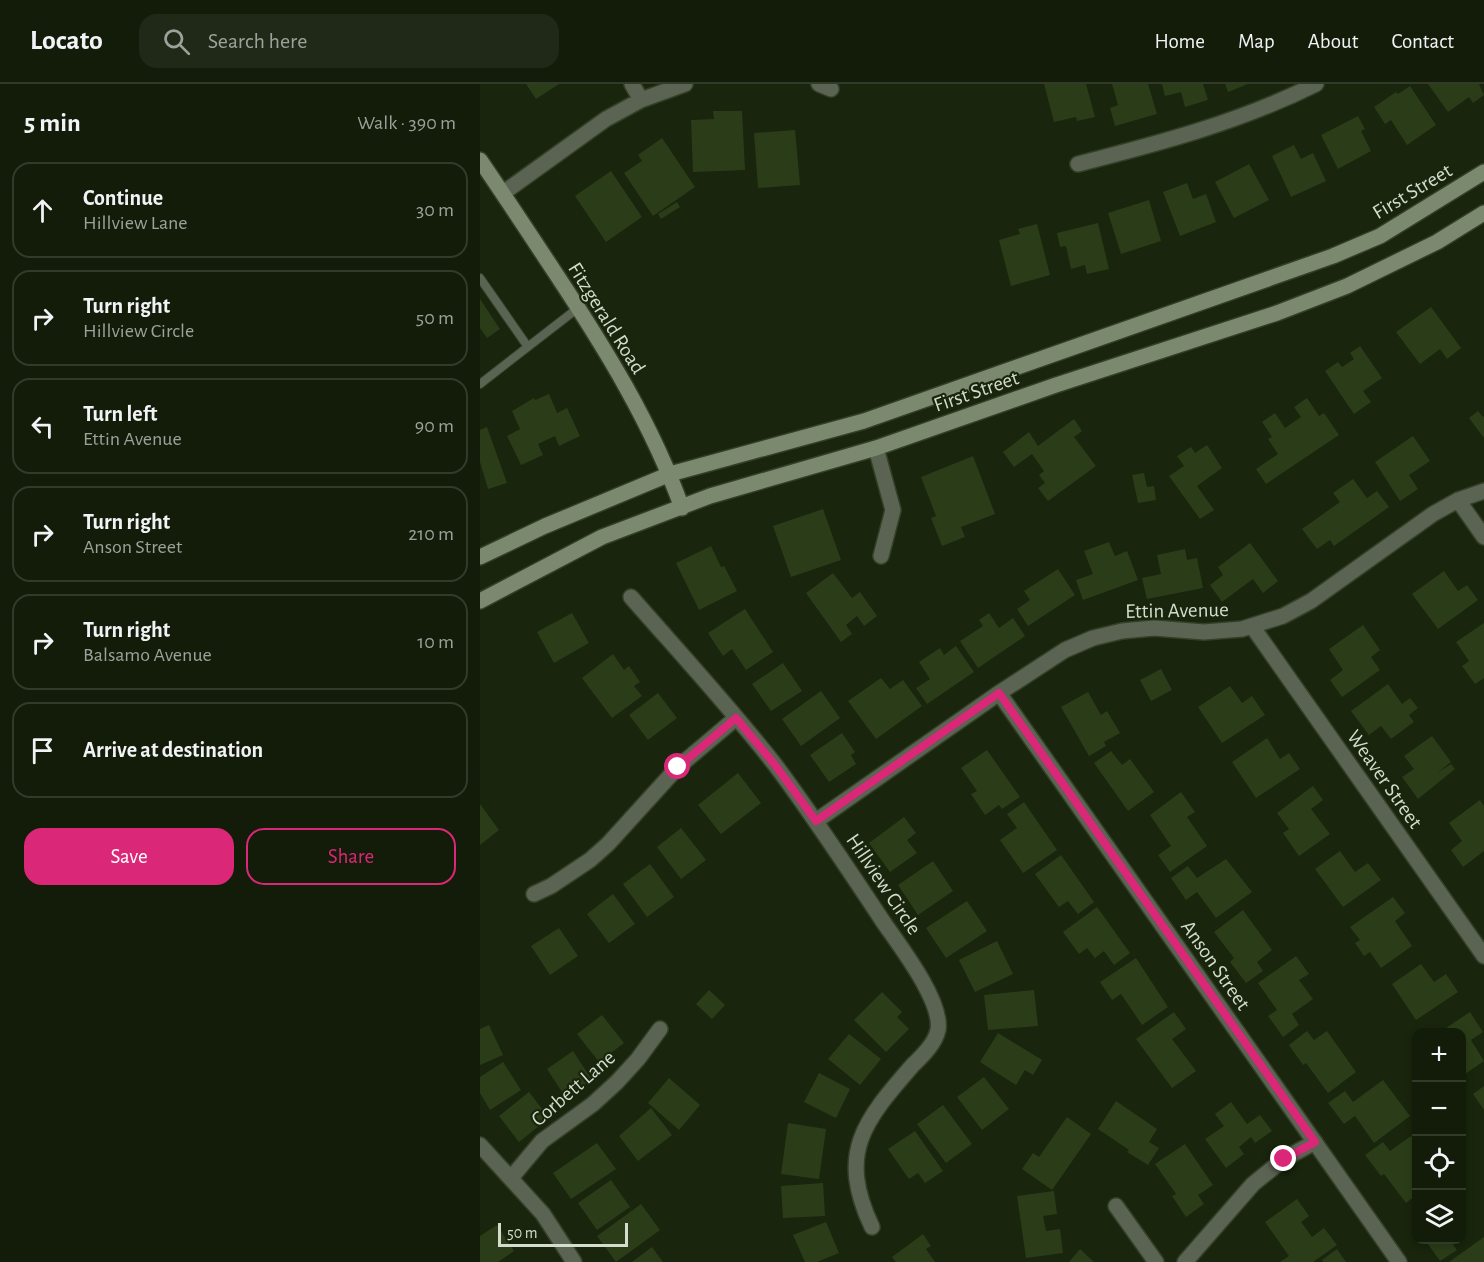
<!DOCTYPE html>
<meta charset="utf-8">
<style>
body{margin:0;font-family:"Alegreya Sans",sans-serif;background:#202917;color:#f1f3f6}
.controls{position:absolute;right:18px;bottom:18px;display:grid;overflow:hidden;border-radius:12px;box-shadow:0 3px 9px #0003}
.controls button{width:54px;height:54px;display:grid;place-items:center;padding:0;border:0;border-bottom:2px solid #323a2a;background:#131c09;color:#f1f3f6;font:30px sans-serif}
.scale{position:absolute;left:18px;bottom:15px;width:130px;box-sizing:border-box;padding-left:6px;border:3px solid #d4dccd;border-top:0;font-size:16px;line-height:21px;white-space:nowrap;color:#d4dccd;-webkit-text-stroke:4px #19250c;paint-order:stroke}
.stop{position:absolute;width:18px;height:18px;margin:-14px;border:4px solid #db2777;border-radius:50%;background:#fff}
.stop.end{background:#db2777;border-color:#fff;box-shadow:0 2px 6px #0008}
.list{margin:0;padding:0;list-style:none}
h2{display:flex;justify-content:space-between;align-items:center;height:78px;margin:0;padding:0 24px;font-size:26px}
h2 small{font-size:20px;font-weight:400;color:#9da19c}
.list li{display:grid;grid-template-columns:39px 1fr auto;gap:18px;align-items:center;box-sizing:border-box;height:96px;margin:0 12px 12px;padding:0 12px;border:2px solid #323a2a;border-radius:18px}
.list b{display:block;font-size:22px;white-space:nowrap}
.list p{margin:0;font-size:20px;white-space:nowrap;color:#9da19c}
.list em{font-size:20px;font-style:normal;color:#9da19c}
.actions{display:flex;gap:12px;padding:18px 24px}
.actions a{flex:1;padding:14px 0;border:2px solid #db2777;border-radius:18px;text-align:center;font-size:21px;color:#db2777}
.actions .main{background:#db2777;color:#fff}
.icon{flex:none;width:33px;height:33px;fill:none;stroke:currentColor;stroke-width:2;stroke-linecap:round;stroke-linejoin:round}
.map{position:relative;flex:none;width:1004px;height:1178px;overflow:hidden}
header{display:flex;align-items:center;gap:36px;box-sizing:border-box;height:84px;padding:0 30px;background:#131c09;border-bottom:2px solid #323a2a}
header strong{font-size:28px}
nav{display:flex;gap:33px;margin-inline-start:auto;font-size:21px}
.search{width:420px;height:54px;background:#202917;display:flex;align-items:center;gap:15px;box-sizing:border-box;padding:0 21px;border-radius:18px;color:#9da19c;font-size:22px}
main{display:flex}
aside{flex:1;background:#131c09}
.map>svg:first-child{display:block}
.building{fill:#2b3d18}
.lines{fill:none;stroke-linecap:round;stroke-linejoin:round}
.lane-casing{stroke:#333f27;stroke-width:10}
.street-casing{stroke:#333f27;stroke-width:18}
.secondary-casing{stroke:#333f27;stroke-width:18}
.lane{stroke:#5b6453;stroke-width:8}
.street{stroke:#5b6453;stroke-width:15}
.secondary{stroke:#7b8a6e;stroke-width:15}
.route{stroke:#db2777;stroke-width:8}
.labels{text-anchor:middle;stroke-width:4.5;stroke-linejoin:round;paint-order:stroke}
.street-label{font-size:21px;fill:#d4dccd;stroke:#19250c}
</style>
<header>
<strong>Locato</strong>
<div class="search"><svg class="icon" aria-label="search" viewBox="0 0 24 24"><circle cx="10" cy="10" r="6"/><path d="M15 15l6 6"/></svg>Search here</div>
<nav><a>Home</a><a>Map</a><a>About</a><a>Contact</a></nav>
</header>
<main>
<aside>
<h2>5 min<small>Walk · 390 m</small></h2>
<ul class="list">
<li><svg class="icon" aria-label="ahead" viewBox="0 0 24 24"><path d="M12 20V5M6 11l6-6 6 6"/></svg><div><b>Continue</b><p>Hillview Lane</p></div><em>30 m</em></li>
<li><svg class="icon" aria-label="right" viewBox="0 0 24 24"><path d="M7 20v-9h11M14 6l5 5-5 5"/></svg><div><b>Turn right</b><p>Hillview Circle</p></div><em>50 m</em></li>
<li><svg class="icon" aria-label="left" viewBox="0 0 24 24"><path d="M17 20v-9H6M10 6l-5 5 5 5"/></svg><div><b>Turn left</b><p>Ettin Avenue</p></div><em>90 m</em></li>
<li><svg class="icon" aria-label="right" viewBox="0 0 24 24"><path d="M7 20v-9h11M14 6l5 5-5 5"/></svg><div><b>Turn right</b><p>Anson Street</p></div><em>210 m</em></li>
<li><svg class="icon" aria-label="right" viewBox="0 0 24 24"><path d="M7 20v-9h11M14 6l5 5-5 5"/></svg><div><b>Turn right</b><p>Balsamo Avenue</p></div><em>10 m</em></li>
<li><svg class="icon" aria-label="arrive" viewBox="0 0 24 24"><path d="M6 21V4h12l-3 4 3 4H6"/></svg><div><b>Arrive at destination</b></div></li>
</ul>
<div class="actions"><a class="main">Save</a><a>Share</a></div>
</aside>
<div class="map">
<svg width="1004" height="1178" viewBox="0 0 1004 1178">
<rect width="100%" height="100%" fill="#19250c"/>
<path class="building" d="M46 0H79L56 15Z
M564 0H606L615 33 597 37 596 33 574 38Z
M632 0H668L677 30 635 42 630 24 638 21Z
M682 0H723L728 16 705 23 701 8 685 12Z
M745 0H768L748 8Z
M948 0H999L1004 11 993 19 989 13 968 28Z
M930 2 956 41 927 61 911 36 905 40 894 23 916 8 918 10Z
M233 27H262L265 86 213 88 211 36 234 35Z
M878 32 885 45 881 47 891 67 858 85 841 51Z
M315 46 320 101 278 104 274 49Z
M182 54 215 103 173 132 144 89 162 77 158 71Z
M814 61 821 75 833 69 846 97 811 113 792 72Z
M769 80 789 116 754 134 735 98Z
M131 87 162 133 126 158 95 112Z
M707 99 713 115 726 110 736 138 700 152 683 108Z
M669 116 681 157 641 170 628 129Z
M197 118 200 123 181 135 178 130Z
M618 139 629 185 607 190 605 181 591 185 586 162 580 163 577 149Z
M557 140 570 191 531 202 519 156 540 150 538 145Z
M0 215 20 245 7 254 0 244Z
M951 223 981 264 967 275 960 265 940 280 916 248Z
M880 262 902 294 883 307 891 318 874 330 845 287 858 278 862 283 874 275 870 269Z
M69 310 77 329 87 324 100 352 79 362 75 352 58 360 63 371 41 381 27 352 40 345 32 327 54 314 55 316Z
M827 314 839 332 844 329 859 351 786 400 776 385 798 370 788 355 792 353 782 338 795 329 805 344 821 333 814 323Z
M998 327 1003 333 1004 332V354L989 334Z
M594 335 602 347 594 353 616 382 568 417 558 404 565 399 559 391 564 387 552 370 534 383 523 368 549 348 558 362Z
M7 343 27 399 8 405 0 378V346Z
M933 352 950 377 929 391 938 405 920 417 895 378Z
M727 361 742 384 717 402 734 426 720 435 689 392 704 382 697 372 711 363 715 369Z
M493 372 515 430 481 443 485 453 462 462 451 434 456 432 441 393Z
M664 389 667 403 674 402 676 416 658 419 652 391Z
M873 395 887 414 897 407 909 423 854 462 850 456 837 465 822 445 860 418 853 409Z
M343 425 361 476 311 493 293 442Z
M629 458 635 472 647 467 658 496 603 516 596 496 613 490 604 467Z
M770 459 798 497 783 509 773 495 742 518 730 501 743 491 738 483Z
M231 462 241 483 244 482 257 507 219 526 196 479Z
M705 465 707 476 717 474 723 504 667 515 662 494 681 490 677 471Z
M578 485 595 511 548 542 537 525 550 516 544 507Z
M964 487 978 507 987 501 998 516 958 545 932 510Z
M353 489 372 514 380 508 397 532 384 542 377 532 366 541 372 550 361 558 326 509Z
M265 525 293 568 266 586 252 565 243 572 228 549Z
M92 529 109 559 74 579 57 548Z
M509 529 519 544 533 534 545 552 498 584 480 557 503 542 499 536Z
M1004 539V594L995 600 982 582 989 577 976 558Z
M883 541 900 566 891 573 900 586 862 613 850 596 863 586 849 565Z
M476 562 494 588 447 620 436 604 450 595 439 578 460 564 464 571Z
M133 570 144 586 149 582 160 598 154 602 162 612 132 634 102 594Z
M303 579 322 607 291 627 272 600Z
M681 585 692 606 671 617 660 596Z
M401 594 410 605 423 596 442 622 396 655 368 617Z
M908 600 922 620 930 614 938 624 929 631 934 638 911 655 901 642 889 651 871 627Z
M750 602 762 619 772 612 785 631 742 659 718 623Z
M341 607 360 634 321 662 302 635Z
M608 608 621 631 627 627 640 649 624 658 626 662 609 672 581 623Z
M178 609 197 634 168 656 149 631Z
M362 649 375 668 371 671 376 680 349 698 330 671Z
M952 652 971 678 957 689 971 680 975 685 938 715 922 693 934 685 924 672Z
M787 654 800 675 809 669 820 685 776 714 752 678Z
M507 666 540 713 522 725 519 721 505 731 491 710 497 707 481 684Z
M631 667 642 681 650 675 674 708 648 727 614 679Z
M258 689 281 719 241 750 218 721Z
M833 702 843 716 831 725 850 750 819 772 803 749 809 745 797 729Z
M701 708 715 728 707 733 727 762 690 788 678 771 691 762 670 731Z
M1000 716 1004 722V767L983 783 971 766 982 757 969 739Z
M544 718 577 766 543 789 520 756 537 744 527 730Z
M0 720 19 746 0 761Z
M424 733 436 749 427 756 437 769 410 788 389 759Z
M201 744 226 776 201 795 177 763Z
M860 767 875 788 888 779 901 796 863 823 835 785Z
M581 771 614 818 598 830 588 817 579 823 555 790Z
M746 775 772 808 736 834 717 808 706 816 691 794 708 782 717 794Z
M453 777 473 807 438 831 418 801Z
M170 780 194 813 167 833 143 800Z
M133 810 155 840 129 859 107 830Z
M913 813 925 829 915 837 932 862 901 884 890 868 884 872 875 859 880 856 870 843Z
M487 817 507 847 466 874 446 844Z
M617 823 650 869 634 881 624 867 615 874 607 864 599 870 583 848Z
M763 826 792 866 777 878 783 887 766 899 750 878 754 874 734 848Z
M79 844 98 872 70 891 51 862Z
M517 857 533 890 495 908 479 876Z
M816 872 829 890 819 896 833 915 812 930 819 941 803 953 788 932 797 926 778 899Z
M656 874 688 923 662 941 641 910 632 916 620 898Z
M941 880 954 898 966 890 978 908 936 936 912 900Z
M229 906 245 921 232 935 216 920Z
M554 906 558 942 508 946 504 911Z
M402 908 422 928 417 933 429 945 406 968 374 936Z
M694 928 706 945 692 955 716 987 692 1004 656 955Z
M990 928 1003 948 991 956 1004 977 982 992V948H960Z
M122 931 144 959 119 978 97 950Z
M9 941 23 971 0 981V945Z
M827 947 834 956 847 947 876 988 848 1009 826 979 823 981 809 961Z
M518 949 562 976 553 991 545 986 536 1001 500 978Z
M369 950 401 975 380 1001 348 975Z
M93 967 112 996 86 1014 67 985Z
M23 978 41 1006 10 1026 0 1009V993Z
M339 989 370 1005 356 1034 324 1018Z
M504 993 529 1025 502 1046 477 1013Z
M189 994 220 1021 199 1046 168 1019Z
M903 996 930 1032 894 1059 875 1032 864 1040 848 1019 865 1007 873 1018Z
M1004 1002V1026L993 1010Z
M49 1008 69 1034 39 1058 19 1032Z
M636 1017 677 1045 669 1058 679 1064 668 1081 647 1068 649 1066 618 1045Z
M751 1018 767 1040 780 1031 792 1047 775 1059 771 1053 759 1063 764 1070 746 1084 725 1055 744 1042 735 1030Z
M463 1021 492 1060 466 1079 437 1040Z
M171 1024 192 1051 158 1077 139 1052Z
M587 1033 611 1050 572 1106 542 1085 553 1069 559 1073Z
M308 1039 346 1045 339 1095 301 1090Z
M435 1047 463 1087 445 1099 438 1089 429 1095 408 1065Z
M931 1052 936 1060V1111L926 1119 904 1090 901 1092 885 1071 903 1058 910 1067Z
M117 1059 136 1085 91 1115 73 1089Z
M705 1060 733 1101 718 1111 724 1120 706 1133 692 1112 696 1110 675 1080Z
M131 1096 150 1123 117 1146 98 1119Z
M343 1099 345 1132 303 1134 301 1102Z
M574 1107 577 1130 563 1132 566 1147 580 1145 583 1169 546 1174 537 1112Z
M817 1115 829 1132 821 1138 832 1153 844 1144 857 1161 833 1178H800L809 1172 785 1138Z
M161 1120 180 1146 136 1178 117 1152Z
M346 1138 359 1169 337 1178H325L313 1151Z
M17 1141 34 1167 18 1178H0V1152Z
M443 1150 451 1162 446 1165 455 1178H416L412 1173Z
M1004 1153V1178H969Z
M945 1156H970L977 1166 960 1177Z
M172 1163 183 1178H152Z
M600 1165 614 1178H589Z
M857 1165 866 1178H843L842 1176Z"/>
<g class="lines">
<g class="lane-casing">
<path id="lane" d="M0 194 48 263
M0 300 98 224"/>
</g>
<g class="street-casing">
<path id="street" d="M152 0 161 16
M339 0 351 5
M598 80C680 59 760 38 836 0
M23 109 126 35 161 16 205 0
M396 364 413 426 401 472
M978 416 1004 453
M151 513C200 569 251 624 296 682 334 733 369 786 404 839 420 862 463 918 458 946 455 960 442 972 432 982 384 1037 357 1069 392 1143
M772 542 1004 872
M519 609 919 1178
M336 737 519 609 585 566 613 554 642 547 674 544 724 548 762 545 803 532 831 517 953 430 978 416 1004 407
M54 810 71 802 110 776 128 760 198 683 256 634
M0 1061 63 1130 94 1178
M31 1094 62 1057 113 1020 137 998 158 975 180 945
M636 1122 676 1178
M705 1178 773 1100 804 1075 835 1058"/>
</g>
<g class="secondary-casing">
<path id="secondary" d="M0 76C26 114 51 152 76 190 125 264 172 340 202 424
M0 473 65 442 190 390 384 337 853 172 900 152 1004 88
M0 517 122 453 230 412 396 364 576 301 797 229 867 202 957 158 1004 129"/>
</g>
<use href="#lane" class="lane"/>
<use href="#street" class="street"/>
<use href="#secondary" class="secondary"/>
</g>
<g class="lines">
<path class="route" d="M198 683 256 634 295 681 336 737 519 609 835 1058 804 1075"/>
</g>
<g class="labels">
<g class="street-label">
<text transform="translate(932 107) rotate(-31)" y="7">First Street</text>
<text transform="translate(127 234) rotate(58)" y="7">Fitzgerald Road</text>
<text transform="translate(496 307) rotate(-19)" y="7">First Street</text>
<text transform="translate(697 526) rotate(-1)" y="7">Ettin Avenue</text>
<text transform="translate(905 695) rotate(55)" y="7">Weaver Street</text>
<text transform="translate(404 800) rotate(56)" y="7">Hillview Circle</text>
<text transform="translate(736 881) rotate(55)" y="7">Anson Street</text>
<text transform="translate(93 1004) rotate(-41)" y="7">Corbett Lane</text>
</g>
</g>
</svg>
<div class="controls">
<button>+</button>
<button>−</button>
<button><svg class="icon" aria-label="locate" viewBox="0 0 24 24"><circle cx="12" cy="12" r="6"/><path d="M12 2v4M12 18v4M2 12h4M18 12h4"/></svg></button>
<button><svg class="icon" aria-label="layers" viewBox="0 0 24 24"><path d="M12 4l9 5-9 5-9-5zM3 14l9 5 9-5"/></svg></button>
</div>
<div class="scale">50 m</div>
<div class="stop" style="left:198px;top:683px"></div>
<div class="stop end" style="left:804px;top:1075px"></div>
</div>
</main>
